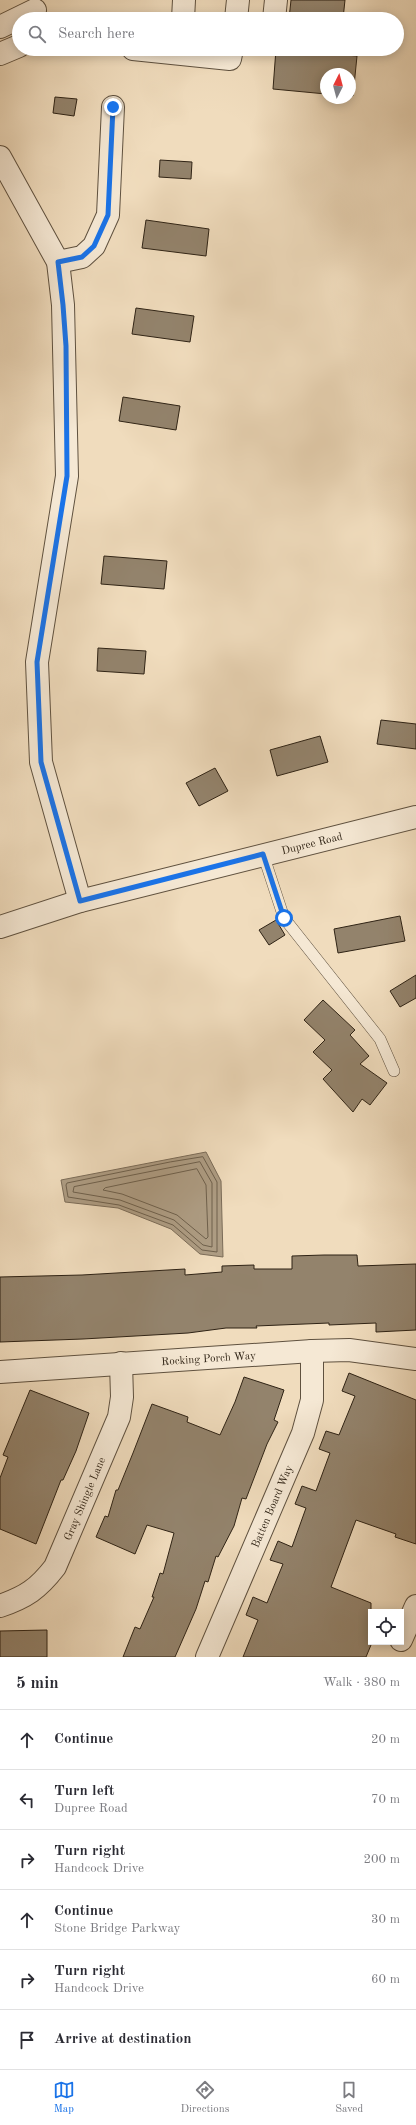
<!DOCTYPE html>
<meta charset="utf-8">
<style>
body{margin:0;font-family:"Old Standard TT",serif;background:#f7f7f7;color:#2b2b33}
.controls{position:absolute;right:12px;bottom:12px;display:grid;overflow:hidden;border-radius:0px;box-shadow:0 2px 10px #0003}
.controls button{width:36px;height:36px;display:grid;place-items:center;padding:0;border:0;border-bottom:1px solid #e1e1e2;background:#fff;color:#2b2b33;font:20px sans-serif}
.compass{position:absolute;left:320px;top:68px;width:36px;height:36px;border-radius:50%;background:#fff;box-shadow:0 2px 10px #0003;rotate:6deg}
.stop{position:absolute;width:12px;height:12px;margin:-9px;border:3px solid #1a73e8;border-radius:50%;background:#fff}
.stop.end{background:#1a73e8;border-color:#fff;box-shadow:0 1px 4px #0008}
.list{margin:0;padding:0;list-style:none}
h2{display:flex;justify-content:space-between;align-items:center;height:52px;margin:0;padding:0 16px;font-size:17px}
h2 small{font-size:13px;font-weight:400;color:#7c7c81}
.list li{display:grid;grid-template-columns:26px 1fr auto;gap:12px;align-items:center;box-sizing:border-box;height:60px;padding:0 16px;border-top:1px solid #e1e1e2}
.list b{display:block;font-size:15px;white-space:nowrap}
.list p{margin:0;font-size:13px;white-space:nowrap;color:#7c7c81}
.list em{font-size:13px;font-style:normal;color:#7c7c81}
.icon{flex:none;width:22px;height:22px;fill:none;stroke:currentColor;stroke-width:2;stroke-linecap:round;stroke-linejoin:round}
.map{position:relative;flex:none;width:416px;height:1657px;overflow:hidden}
.search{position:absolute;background:#fff;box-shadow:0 2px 10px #0003;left:12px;right:12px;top:12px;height:44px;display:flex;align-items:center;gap:10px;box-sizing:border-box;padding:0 14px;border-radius:22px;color:#7c7c81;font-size:15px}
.sheet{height:412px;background:#fff}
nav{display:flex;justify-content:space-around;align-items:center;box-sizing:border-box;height:56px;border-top:1px solid #e1e1e2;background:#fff;font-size:11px;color:#7c7c81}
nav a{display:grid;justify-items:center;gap:2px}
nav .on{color:#1a73e8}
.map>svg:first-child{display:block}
.water{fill:#ae9d84;stroke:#7b6c58}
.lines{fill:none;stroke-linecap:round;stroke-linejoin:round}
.shore{stroke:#6e604c;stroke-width:1}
.building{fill:#93836c;stroke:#2f2315}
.lane-casing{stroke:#5f513f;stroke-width:12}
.street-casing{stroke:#5f513f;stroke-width:24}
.lane{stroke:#f5e8d4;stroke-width:11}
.street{stroke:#f5e8d4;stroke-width:22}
.route{stroke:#1a73e8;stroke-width:5}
.labels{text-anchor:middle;stroke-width:4;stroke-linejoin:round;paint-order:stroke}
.street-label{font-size:11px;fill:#2f2315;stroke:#f5e8d4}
</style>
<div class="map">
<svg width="416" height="1657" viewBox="0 0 416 1657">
<rect width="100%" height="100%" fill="#f0dcbd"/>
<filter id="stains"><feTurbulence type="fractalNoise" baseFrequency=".005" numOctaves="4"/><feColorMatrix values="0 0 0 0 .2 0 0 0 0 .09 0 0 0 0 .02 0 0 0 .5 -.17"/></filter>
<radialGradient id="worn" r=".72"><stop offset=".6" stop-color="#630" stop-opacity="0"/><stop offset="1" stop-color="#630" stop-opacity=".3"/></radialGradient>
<path class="water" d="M206 1152 221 1181 223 1257 200 1254 171 1229 118 1208 65 1202 61 1180Z"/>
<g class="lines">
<path class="shore" d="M203 1157 217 1182V1252L202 1250 173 1225 119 1205 68 1197 66 1185 67 1183 170 1162Z
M200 1162 212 1183V1247L203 1245 174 1220 120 1200 73 1192 74 1187Z
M197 1169 206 1185 208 1237 206 1239 177 1215 122 1194 103 1190 105 1188Z"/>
</g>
<path class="building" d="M291 0H345L343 19H289Z
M276 49H346V55L357 56 353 96H350V74H326V94L273 89Z
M55 97 77 99 74 116 53 113Z
M160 160 192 162 191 179 159 177Z
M146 220 209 229 206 256 142 248Z
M136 308 194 316 190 342 132 334Z
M123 397 180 406 176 430 119 421Z
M104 556 167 561 164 589 101 584Z
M98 648 146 651 144 674 97 671Z
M381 720 416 724V749L377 744Z
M320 736 328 762 277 776 270 750Z
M215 768 228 791 199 806 186 783Z
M400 916 405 941 338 953 334 929Z
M276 920 285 935 269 945 259 930Z
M416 975V998L400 1007 390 991Z
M323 1000 355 1030 350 1035 369 1056 360 1064 387 1083 370 1105 362 1099 353 1112 323 1079 332 1070 313 1052 325 1040 304 1020Z
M324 1255H357L358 1266 416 1264V1330L376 1332V1323L329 1325V1323L256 1326 257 1328H226L188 1333 83 1339 0 1342V1277L82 1275 185 1269V1275L222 1272V1266L254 1265V1269H292V1256Z
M349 1373 416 1400V1544L395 1537 396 1534 356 1520 331 1587 371 1603V1645L366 1657H243L258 1620 246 1615 253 1597 267 1603 283 1564 270 1560 278 1541 292 1547 306 1508 295 1504 302 1486 316 1491 330 1453 319 1449 326 1431 339 1435 355 1396 342 1391Z
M244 1377 284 1390 274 1420 278 1422 267 1444 246 1499 242 1498 234 1526 218 1557 216 1556 208 1582 205 1581 196 1609 175 1657H123L135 1627 140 1629 154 1597H152L160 1573 163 1574 174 1533 147 1525 135 1554 96 1537 105 1516 108 1517 116 1490H118L133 1453 152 1404 188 1417 187 1422 220 1435 235 1402Z
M30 1390 89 1413 76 1451 63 1480H61L36 1544 0 1529V1478L8 1457 3 1455Z
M47 1630V1657H0V1631Z"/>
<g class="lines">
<g class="lane-casing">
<path id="lane" d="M263 854 284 918 380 1039 394 1071"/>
</g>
<g class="street-casing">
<g id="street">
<path d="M183 19 184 0"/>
<path d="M236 19 238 0"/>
<path d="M274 19 276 0"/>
<path d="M0 27 35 10"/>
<path d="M133 49 230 59 232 49"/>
<path d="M0 54 19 46"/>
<path d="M0 157 58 262 63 305 67 476 37 662 41 762 80 901"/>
<path d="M58 262 82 257 94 246 108 215 113 107"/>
<path id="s1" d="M0 927 80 901 416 817"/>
<path id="s2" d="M0 1372 312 1351 349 1350 416 1359"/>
<path id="s3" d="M0 1606C26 1597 38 1589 55 1567L119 1417 122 1397 121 1363"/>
<path d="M401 1640 416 1606"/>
<path id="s4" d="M207 1657 303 1433 312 1400V1351"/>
</g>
</g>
<use href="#lane" class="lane"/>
<use href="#street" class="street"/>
</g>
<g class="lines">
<path class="route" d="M113 107 108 215 94 246 82 257 58 262 63 305 66 346 67 476 37 662 41 762 80 901 263 854 284 918"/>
</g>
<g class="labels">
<g class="street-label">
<text dy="4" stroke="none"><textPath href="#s1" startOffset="323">Dupree Road</textPath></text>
<text dy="4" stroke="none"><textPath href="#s2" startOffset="209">Rocking Porch Way</textPath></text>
<text dy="4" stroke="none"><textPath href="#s3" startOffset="143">Gray Shingle Lane</textPath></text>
<text dy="4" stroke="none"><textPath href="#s4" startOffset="164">Batten Board Way</textPath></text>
</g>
</g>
<rect width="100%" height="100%" filter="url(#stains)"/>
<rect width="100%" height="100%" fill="url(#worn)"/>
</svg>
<div class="controls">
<button><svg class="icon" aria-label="locate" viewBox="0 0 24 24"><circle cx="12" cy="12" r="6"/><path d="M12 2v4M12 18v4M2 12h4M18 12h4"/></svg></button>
</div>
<svg class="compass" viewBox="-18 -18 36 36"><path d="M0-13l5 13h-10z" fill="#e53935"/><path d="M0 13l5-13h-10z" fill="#7c7c81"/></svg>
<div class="stop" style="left:284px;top:918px"></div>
<div class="stop end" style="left:113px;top:107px"></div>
<div class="search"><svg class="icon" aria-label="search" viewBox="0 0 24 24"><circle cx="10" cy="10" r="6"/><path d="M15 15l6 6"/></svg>Search here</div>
</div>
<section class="sheet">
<h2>5 min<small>Walk · 380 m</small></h2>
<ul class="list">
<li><svg class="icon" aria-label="ahead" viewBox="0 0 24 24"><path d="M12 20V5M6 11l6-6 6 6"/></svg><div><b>Continue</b></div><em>20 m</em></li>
<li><svg class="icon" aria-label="left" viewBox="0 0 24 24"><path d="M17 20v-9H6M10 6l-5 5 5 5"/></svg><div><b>Turn left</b><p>Dupree Road</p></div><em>70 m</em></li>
<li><svg class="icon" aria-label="right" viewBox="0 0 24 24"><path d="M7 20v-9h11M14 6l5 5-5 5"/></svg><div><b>Turn right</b><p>Handcock Drive</p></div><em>200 m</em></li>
<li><svg class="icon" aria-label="ahead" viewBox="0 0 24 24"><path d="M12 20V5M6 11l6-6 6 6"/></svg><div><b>Continue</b><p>Stone Bridge Parkway</p></div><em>30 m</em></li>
<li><svg class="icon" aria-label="right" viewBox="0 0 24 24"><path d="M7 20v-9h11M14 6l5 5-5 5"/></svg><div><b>Turn right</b><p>Handcock Drive</p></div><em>60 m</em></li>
<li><svg class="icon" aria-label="arrive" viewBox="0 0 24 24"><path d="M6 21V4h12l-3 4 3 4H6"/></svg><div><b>Arrive at destination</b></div></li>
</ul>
</section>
<nav>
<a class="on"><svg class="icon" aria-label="map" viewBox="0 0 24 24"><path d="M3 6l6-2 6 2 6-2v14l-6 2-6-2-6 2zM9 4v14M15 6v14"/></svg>Map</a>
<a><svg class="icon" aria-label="directions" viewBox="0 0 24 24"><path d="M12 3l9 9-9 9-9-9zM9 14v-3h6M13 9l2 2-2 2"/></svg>Directions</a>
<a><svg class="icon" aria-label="saved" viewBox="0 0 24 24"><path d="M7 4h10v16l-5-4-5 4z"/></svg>Saved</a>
</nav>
